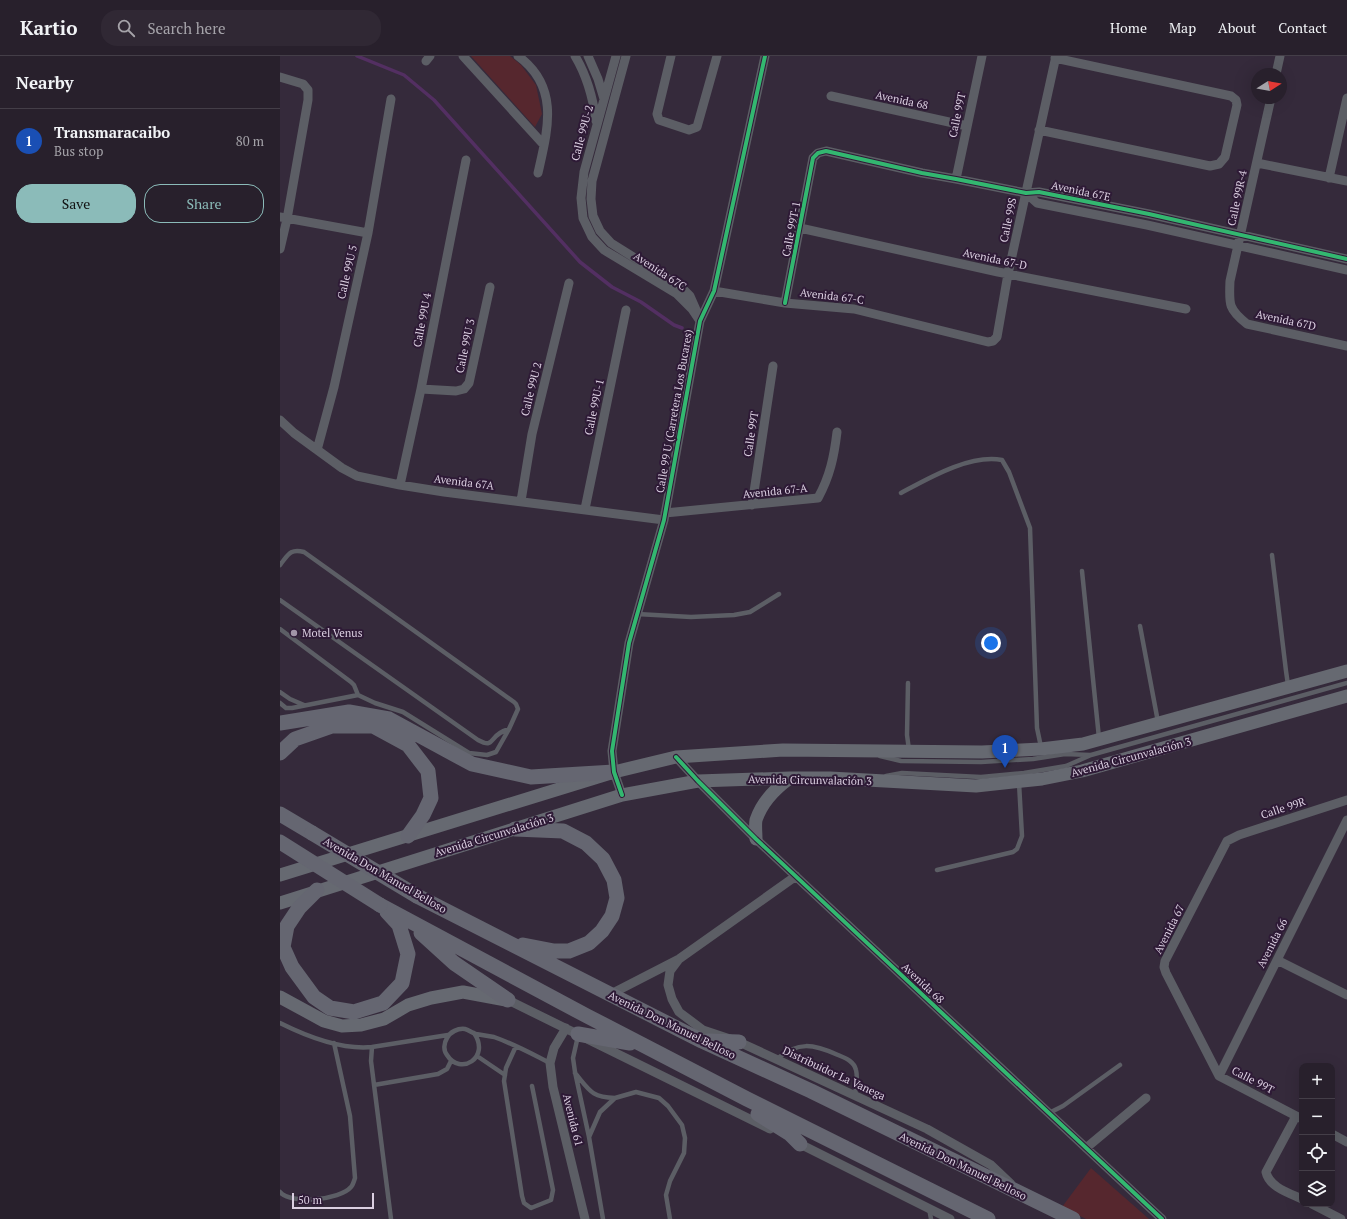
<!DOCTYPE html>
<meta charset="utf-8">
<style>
body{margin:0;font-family:"PT Serif",serif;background:#302834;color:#f1f3f6}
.controls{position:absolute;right:12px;bottom:12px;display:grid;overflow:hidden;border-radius:8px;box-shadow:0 4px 16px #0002}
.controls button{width:36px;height:36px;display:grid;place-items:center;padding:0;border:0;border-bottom:1px solid #443e48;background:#28202c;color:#f1f3f6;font:20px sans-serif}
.compass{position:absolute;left:971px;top:12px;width:36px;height:36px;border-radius:50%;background:#28202c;box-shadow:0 4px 16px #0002;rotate:79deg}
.scale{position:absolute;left:12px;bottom:10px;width:82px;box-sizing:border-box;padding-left:4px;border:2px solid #dbcfe1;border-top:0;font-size:11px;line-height:14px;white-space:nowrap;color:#dbcfe1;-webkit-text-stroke:3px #2e1a36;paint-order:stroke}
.you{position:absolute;left:711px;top:587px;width:14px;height:14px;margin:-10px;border:3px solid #fff;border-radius:50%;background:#1a73e8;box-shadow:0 0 0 6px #1a73e833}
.badge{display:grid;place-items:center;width:26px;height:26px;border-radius:50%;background:#8bbbb9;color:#fff;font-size:13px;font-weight:700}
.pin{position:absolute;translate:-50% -33px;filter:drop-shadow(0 1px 2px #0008)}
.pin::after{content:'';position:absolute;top:21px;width:14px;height:12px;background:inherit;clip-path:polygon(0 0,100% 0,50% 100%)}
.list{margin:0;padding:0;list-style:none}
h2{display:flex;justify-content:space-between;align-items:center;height:52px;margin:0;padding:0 16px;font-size:17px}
h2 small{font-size:13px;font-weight:400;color:#a5a3a9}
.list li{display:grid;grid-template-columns:26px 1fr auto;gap:12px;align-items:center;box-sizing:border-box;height:64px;padding:0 16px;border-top:1px solid #443e48}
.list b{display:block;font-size:15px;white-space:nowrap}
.list p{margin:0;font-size:13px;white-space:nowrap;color:#a5a3a9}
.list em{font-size:13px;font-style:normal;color:#a5a3a9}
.actions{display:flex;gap:8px;padding:12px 16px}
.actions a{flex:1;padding:9px 0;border:1px solid #8bbbb9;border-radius:16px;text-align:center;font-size:14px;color:#8bbbb9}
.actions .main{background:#8bbbb9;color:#111}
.icon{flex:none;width:22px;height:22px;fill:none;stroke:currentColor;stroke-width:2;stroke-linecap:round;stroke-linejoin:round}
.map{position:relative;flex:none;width:1067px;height:1163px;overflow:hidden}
header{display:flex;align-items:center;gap:24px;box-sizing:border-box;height:56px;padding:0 20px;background:#28202c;border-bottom:1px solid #443e48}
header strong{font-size:19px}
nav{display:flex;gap:22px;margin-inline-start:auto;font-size:14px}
.search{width:280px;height:36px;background:#302834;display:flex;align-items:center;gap:10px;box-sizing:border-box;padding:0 14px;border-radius:16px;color:#a5a3a9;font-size:15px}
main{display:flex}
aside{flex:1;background:#28202c}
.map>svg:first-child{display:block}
.green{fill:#56272e}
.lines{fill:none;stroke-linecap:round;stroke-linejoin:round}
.stream{stroke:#532f62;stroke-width:3.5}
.service{stroke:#5c5e65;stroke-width:4.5}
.minor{stroke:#5c5e65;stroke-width:9}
.secondary{stroke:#666971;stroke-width:13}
.primary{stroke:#656671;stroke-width:15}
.primary-bridge{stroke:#656671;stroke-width:15}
.cycleway-casing{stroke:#2e1a36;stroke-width:6}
.cycleway{stroke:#33b770;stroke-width:4}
.poi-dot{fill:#a195a7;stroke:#2e1a36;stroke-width:1.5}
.labels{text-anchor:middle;stroke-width:4;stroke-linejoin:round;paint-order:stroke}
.street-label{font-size:11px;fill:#dbcfe1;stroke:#2e1a36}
.poi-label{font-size:11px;fill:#dbcfe1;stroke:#2e1a36;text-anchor:start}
</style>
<header>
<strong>Kartio</strong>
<div class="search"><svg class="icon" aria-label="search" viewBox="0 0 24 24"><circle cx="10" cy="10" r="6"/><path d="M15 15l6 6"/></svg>Search here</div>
<nav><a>Home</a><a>Map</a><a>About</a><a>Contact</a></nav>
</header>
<main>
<aside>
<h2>Nearby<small></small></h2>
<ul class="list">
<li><span class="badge" style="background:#1a4fb4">1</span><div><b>Transmaracaibo</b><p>Bus stop</p></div><em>80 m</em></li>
</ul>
<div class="actions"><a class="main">Save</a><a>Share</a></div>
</aside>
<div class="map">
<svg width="1067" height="1163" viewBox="0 0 1067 1163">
<rect width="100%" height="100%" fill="#352a3b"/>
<path class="green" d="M191 0H230L241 9 256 29 262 58 255 71Z
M811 1112 869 1163H806L782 1151Z"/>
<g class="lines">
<path class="stream" d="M77 0 124 19 154 44 300 206 332 231 361 246 394 269 402 272"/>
<path class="service" d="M621 437C649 422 690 398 722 404L729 416 750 472 757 672 761 691
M992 499 1006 615 1008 629
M0 509C8 499 10 492 24 496L234 646 236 648 238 653 229 673 216 696 207 699 189 697 123 656 95 647 78 639 12 652H6L0 647
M802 515 819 682
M0 544 198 684C213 692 209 684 220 677 223 675 226 674 229 673
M357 558 411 561 454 559 470 556 499 538
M860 570 878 666
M0 573 71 626 74 629 78 639
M628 627 627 679 629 694
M0 636 10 643 24 649
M600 700 621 705 701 706 753 703 785 698 810 699
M606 720 622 717 701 721 744 717 786 710 811 699 1067 627
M657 814 733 796 737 793 742 780 739 727
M0 967C28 981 61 994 92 991
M194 977C211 1002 180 1020 167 999 163 994 164 987 167 982 170 976 178 972 185 973 189 974 192 977 196 978 202 979 208 980 214 981 234 988 252 998 270 1007
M298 980 293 1002 295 1016 309 1081 323 1163
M236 990 226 1012 224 1025 242 1140 244 1147 251 1152 271 1144 273 1134 252 1030
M197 1000 225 1019
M497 1003C518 985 533 988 558 999 565 1002 574 1005 576 1014 578 1022 576 1032 575 1039
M295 1017C310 1035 311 1041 335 1042
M94 1029 158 1018 167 1013 171 1005
M769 1057 783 1050 840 1009
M309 1081 320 1056 335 1042 356 1036 379 1042 388 1050 402 1069 405 1082 404 1097 390 1125 386 1139 390 1163
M0 1136C11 1149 60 1144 71 1131 73 1129 74 1125 75 1122L70 1060 54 987
M649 1152 651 1163
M111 1163 91 1005 92 991 168 979"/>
<path class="minor" d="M183 0 264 89
M238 0C280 31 268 73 258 117
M295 0C307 20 313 42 316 65
M308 0 318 23 324 43
M336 0 304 116 301 142 303 162 312 181 324 194 397 238 412 253 420 265
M346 0 312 125 311 143 313 160 320 175 331 187 401 231 410 240 417 256
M391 0 377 58 379 64 409 74 417 71 437 0
M146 5 150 0
M996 18 1000 0
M0 21 23 28 28 34V44L7 163 0 193
M551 40 687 70
M991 42 950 225C949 248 948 253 967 268L1067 290
M759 74 930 110 939 108 945 101 957 49 956 44 951 40 775 2
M977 107 1067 125
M1049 122 1067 42
M676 123 702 0
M746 137 757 147 867 169 1067 214
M0 161 88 177
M520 172 718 216 906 253
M434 235 505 247 574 253 708 286 713 285 717 281 728 218 776 0
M505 247 533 102 538 97 546 95 642 117 676 123 746 137 759 136 869 158 1067 203
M141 333 176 335 184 333 189 327 210 231
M0 364 14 377 62 412 77 420 120 429 164 436 384 464
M37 394 54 331 88 177 111 43
M120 429 141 333 186 104
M241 445 252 378 289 227
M472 449 493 310
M305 453 346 254
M385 457 538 442C550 420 554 401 557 376
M396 701 418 725 476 783 882 1163
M342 739 334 716 332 695 349 587 384 464 420 265 434 235 485 0
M399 903 390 915 388 929 392 943 399 956 423 974 459 986 647 1073 711 1109 731 1128
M997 904 1067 939
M329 939 399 903 516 820
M228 944 490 1073
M286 972 274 992 270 1007 273 1031 305 1163
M939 1020 1067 764
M1016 1060 986 1116C989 1131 1009 1137 1022 1143
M1022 1063 939 1020 886 917 884 911 885 905 947 785 959 779 1067 744
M1052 1078 1067 1086
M516 1086 670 1163
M806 1092 866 1042
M1032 1148 1061 1163"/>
<path class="secondary" d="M476 783C476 777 475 769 476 764 482 746 496 732 510 722
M0 819 334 716 396 701 503 694 702 696 761 693 803 688 1067 615
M0 847 342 739 418 725 510 722H550L696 730 762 723 802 715 1067 640
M0 941 44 965 62 970 81 969 104 963 128 949 151 942 183 936 226 944"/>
<path class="primary" d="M0 667 69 656 109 663 192 708 251 721 334 716
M0 697 15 683 52 670H93L128 689 148 715 151 742 143 759 128 780
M0 758 32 777
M235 773 283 775 306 787 323 803 334 824 337 842 332 860 322 875 309 887 289 895H274L243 889
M37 834 19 852 7 870 3 891 12 911 34 941 50 952 74 956 103 947 122 927 128 898 119 869 107 856
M137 840 422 985 531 1035 793 1163
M100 849 307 960 467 1043 708 1163
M141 877 174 907 228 944
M298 978 350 987
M428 985 459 986
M478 1058 510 1078 520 1088"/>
<path class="primary-bridge" d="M32 777 137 840
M0 786 100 849"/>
<g class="cycleway-casing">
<path id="cycleway" d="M505 247 533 102 538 97 546 95 642 117 676 123 746 137 759 136 869 158 1067 203
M396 701 418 725 476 783 882 1163
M342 739 334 716 332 695 349 587 384 464 420 265 434 235 485 0"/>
</g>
<use href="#cycleway" class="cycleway"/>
</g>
<circle class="poi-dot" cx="14" cy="577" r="4"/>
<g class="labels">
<g class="street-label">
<text transform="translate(622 44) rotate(12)" y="4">Avenida 68</text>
<text transform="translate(677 59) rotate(-78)" y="4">Calle 99T</text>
<text transform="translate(302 77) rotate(-75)" y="4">Calle 99U-2</text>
<text transform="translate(801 135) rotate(12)" y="4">Avenida 67E</text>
<text transform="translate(957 142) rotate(-78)" y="4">Calle 99R-4</text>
<text transform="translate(728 164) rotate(-78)" y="4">Calle 99S</text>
<text transform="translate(511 173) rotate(-79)" y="4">Calle 99T-1</text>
<text transform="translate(715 203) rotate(12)" y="4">Avenida 67-D</text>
<text transform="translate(380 215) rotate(33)" y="4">Avenida 67C</text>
<text transform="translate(67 216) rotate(-77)" y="4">Calle 99U 5</text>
<text transform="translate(552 240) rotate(7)" y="4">Avenida 67-C</text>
<text transform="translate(142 264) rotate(-79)" y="4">Calle 99U 4</text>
<text transform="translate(1006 264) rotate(12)" y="4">Avenida 67D</text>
<text transform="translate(185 290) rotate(-78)" y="4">Calle 99U 3</text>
<text transform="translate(251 333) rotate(-76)" y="4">Calle 99U 2</text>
<text transform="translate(314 351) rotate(-78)" y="4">Calle 99U-1</text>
<text transform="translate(394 355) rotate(-80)" y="4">Calle 99 U (Carretera Los Bucares)</text>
<text transform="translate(471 378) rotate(-81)" y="4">Calle 99T</text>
<text transform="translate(184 426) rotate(7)" y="4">Avenida 67A</text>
<text transform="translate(495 435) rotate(-6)" y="4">Avenida 67-A</text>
<text transform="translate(851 701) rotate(-15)" y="4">Avenida Circunvalación 3</text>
<text transform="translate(530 724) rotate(1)" y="4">Avenida Circunvalación 3</text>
<text transform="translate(1003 752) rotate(-18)" y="4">Calle 99R</text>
<text transform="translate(214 779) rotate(-17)" y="4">Avenida Circunvalación 3</text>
<text transform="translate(105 819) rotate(30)" y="4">Avenida Don Manuel Belloso</text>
<text transform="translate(889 873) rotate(-63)" y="4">Avenida 67</text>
<text transform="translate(992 887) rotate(-63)" y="4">Avenida 66</text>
<text transform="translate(643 927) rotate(43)" y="4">Avenida 68</text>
<text transform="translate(392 969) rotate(26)" y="4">Avenida Don Manuel Belloso</text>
<text transform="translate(554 1017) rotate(25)" y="4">Distribuidor La Vanega</text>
<text transform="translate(973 1024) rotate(27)" y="4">Calle 99T</text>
<text transform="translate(293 1064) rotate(76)" y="4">Avenida 61</text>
<text transform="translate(683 1110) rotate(26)" y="4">Avenida Don Manuel Belloso</text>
</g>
<g class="poi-label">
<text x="22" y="581">Motel Venus</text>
</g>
</g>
</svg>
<div class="controls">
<button>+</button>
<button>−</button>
<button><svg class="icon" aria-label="locate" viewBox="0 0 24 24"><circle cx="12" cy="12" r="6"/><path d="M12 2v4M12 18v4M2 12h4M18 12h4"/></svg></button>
<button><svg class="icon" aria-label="layers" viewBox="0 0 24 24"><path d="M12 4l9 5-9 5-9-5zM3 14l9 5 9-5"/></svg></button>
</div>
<svg class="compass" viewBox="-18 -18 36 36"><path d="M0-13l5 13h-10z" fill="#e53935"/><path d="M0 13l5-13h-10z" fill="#a5a3a9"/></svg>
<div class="scale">50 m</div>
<div class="you"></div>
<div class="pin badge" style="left:725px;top:712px;background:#1a4fb4">1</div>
</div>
</main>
